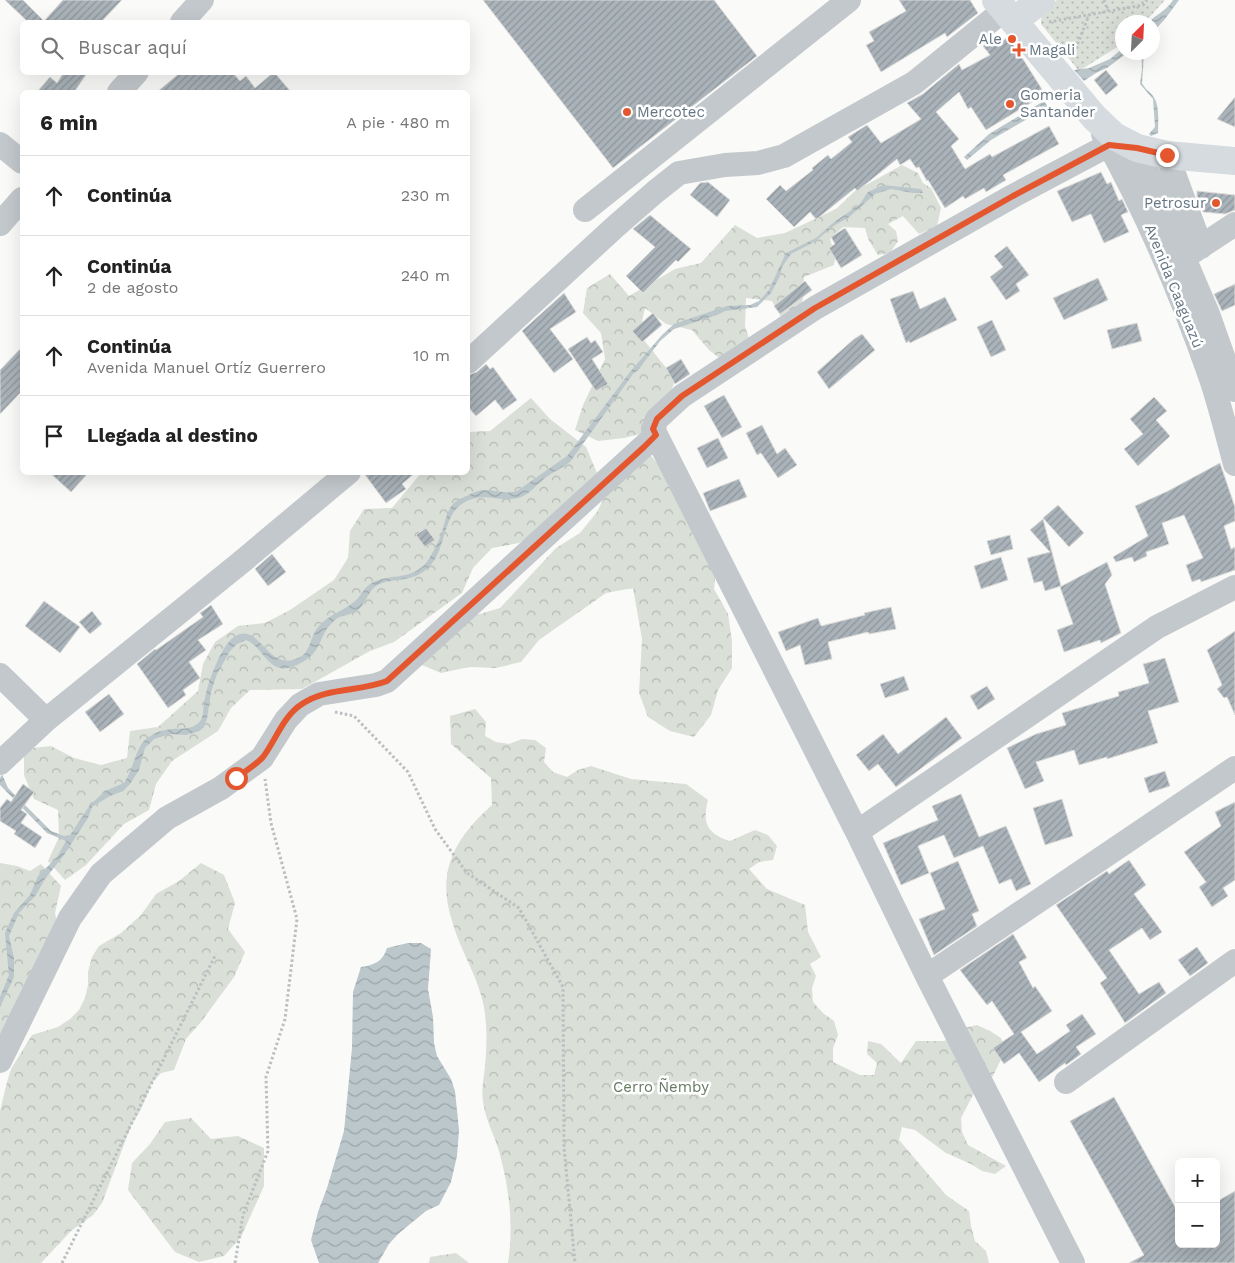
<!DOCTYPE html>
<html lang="es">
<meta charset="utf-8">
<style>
body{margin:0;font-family:"Work Sans",sans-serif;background:#f2f2f2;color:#222}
.controls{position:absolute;right:15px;bottom:15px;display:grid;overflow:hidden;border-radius:8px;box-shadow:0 5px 20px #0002}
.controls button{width:45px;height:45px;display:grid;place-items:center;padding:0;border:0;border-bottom:1px solid #e0e0e0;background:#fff;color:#222;font:25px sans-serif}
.compass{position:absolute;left:1115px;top:15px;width:45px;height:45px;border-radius:50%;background:#fff;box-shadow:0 5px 20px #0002;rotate:24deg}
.stop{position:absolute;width:15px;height:15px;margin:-11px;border:4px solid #e4572e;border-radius:50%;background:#fff}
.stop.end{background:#e4572e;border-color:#fff;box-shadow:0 1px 5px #0008}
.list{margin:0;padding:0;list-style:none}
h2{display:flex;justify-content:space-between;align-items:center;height:65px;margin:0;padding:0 20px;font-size:21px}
h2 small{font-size:16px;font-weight:400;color:#767676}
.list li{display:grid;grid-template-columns:32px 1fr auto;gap:15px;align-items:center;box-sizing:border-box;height:80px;padding:0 20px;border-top:1px solid #e0e0e0}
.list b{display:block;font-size:19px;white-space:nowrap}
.list p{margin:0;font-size:16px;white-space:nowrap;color:#767676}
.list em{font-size:16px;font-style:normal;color:#767676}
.icon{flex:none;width:28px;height:28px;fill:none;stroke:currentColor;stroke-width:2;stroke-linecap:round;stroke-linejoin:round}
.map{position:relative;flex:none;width:1235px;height:1263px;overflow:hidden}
.search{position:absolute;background:#fff;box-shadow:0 5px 20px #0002;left:20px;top:20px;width:450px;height:55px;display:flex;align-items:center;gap:12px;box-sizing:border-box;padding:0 18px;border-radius:8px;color:#767676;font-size:19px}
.panel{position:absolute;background:#fff;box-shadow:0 5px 20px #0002;left:20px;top:90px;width:450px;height:385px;border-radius:8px}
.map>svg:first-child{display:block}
.green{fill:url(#green-dots)}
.forest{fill:url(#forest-crowns)}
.water{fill:url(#water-waves)}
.building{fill:url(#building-hatch);stroke:#dcdcda}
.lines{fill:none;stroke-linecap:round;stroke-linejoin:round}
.path{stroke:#bbbfc2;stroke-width:3;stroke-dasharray:2.5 2.5;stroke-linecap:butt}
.minor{stroke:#c3c8cc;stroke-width:24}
.major{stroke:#d6dbdf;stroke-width:28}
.route{stroke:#e4572e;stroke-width:6}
.poi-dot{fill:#e4572e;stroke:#fff;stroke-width:2}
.labels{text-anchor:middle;stroke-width:5;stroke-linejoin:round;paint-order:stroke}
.poi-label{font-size:15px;fill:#657683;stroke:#fff;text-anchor:start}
.street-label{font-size:15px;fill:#657683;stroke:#fff}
.park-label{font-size:15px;fill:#687a64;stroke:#fff}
</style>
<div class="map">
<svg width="1235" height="1263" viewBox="0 0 1235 1263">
<defs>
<pattern id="green-dots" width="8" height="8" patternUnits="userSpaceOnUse" patternTransform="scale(1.25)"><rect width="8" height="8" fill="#dadfd7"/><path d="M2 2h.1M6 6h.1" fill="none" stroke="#b4b9b4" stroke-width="1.8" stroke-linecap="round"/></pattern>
<pattern id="forest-crowns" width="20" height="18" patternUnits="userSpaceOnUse" patternTransform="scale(1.25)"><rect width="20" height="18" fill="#dadfd7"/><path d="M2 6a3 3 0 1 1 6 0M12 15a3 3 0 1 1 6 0" fill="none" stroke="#b4b9b4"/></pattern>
<pattern id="water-waves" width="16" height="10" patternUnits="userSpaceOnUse" patternTransform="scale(1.25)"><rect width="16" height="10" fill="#bbc7cb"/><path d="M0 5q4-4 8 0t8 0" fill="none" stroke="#9ca6aa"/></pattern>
<pattern id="building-hatch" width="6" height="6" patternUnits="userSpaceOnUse" patternTransform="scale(1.25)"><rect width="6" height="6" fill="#aab3b9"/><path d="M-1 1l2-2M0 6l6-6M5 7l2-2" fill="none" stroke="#8e969c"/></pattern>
</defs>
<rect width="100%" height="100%" fill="#fafaf8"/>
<path class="green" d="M1057 0H1165L1145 22H1122V44L1079 71 1041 24C1040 12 1049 7 1057 0Z"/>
<path class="forest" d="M902 165 918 173 923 183 931 188 941 208 937 226 919 234 903 216 888 224 896 231 898 241 890 253 878 255 868 239 865 228 843 227 830 238 835 259 834 265 804 277 802 305 785 324 772 301 746 298 745 326 753 352 731 367 709 350 692 330 666 324 645 308 639 334 675 379 667 406 652 431 624 438 598 441 575 430 583 405 605 359 601 333 583 313 587 288 610 274 629 296 675 269 701 263 735 225 757 238 785 233 836 209 855 191Z
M531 398 550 419 586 447 597 473 564 518 519 543 492 548 473 568 462 593 394 642 370 651 302 689 250 690 231 708 218 731 172 761 156 784 149 810 124 824 86 865 65 880 48 861 59 837 58 810 34 799 24 775V749L51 746 74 758 101 765 127 758 130 731 158 727 198 691 203 664 215 642 238 626 265 623 290 610 334 580 348 558 350 531 364 509 392 508 421 473 468 472V432L490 431Z
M650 455 677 485 717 562 714 589 728 614 732 641V668L718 690 711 715 694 737 670 731 648 717 639 693 642 639 633 588 606 593 539 640 521 662 496 668 469 667 441 673 417 663 473 616 500 608 556 548 580 533 597 512 609 488Z
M475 709 486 722 485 736 496 742 509 744 522 739 535 740 546 748 544 762 553 772 567 777 578 770 591 766 631 779 686 784 708 800C702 823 707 834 730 841L755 830 768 835 777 846 773 860 759 862 749 869 767 889 805 905 808 932 821 957 810 964 816 976 812 988 813 1002 823 1013 834 1021 838 1035 833 1048V1062L860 1075H874L877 1063 867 1054 868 1041 881 1044 901 1063 916 1041H943L956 1038 964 1028 977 1025 990 1031 1001 1038 1005 1051 993 1076 974 1093 961 1118 962 1132 968 1145 1006 1166 995 1174 982 1171 971 1164 946 1153 915 1130 902 1127 899 1140 946 1195 969 1211 971 1226 975 1241 986 1251 989 1263H508C514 1225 509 1187 499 1151 494 1134 485 1119 483 1101 481 1090 484 1077 485 1067 487 1043 488 1018 481 995 474 970 459 947 452 921 436 871 455 838 492 805L491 778 451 744 450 716Z
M0 863 17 866 30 871 41 864 61 886 55 913 58 927 0 1034Z
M201 863 224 875 235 903 228 929 245 952 234 977 201 1022 186 1039 174 1070 161 1073 152 1083 141 1109 131 1126 102 1203 93 1215 71 1231 41 1263H0V1111L7 1082 11 1069 32 1035 58 1027 70 1019 79 1010 85 998 88 985V972L92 957 99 946 121 933 141 915 156 894 179 881Z
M191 1118 211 1139 238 1136 264 1148V1186L241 1237 224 1256 199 1262 175 1252 128 1190 132 1163 150 1144 165 1122Z
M456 1253 469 1263H429L430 1257Z"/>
<path class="water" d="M1173 0H1179L1165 19 1153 32 1152 22H1149C1157 14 1167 10 1173 0Z
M1122 49V52L1127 53 1107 68 1096 73 1084 81 1074 70 1089 68 1110 59Z
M1141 53 1144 54 1142 83C1145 89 1149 91 1153 96 1160 105 1158 122 1158 133L1151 136 1149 134 1155 127 1153 99 1140 84 1142 68Z
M1044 101 1048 107 991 140 967 160 964 157 989 134Z
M883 185 921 189 923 193H913L891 189 875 194 848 218 835 225 814 242 791 254 782 267 780 276 771 293 757 307 725 311 717 315 674 329 660 341 639 369 633 374 570 462C562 468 553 472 545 478 537 484 530 494 521 497 499 505 483 488 459 506 443 520 445 551 429 567 411 585 392 576 376 586 367 592 365 607 355 612 348 616 339 615 334 621 323 631 323 638 316 650 311 658 298 666 288 668 268 672 262 646 246 640L237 644 230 651 217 674 211 692 207 719 204 727 199 731 186 735 170 734 154 739 145 748 139 770 130 784 123 791 110 796 92 807 88 818 64 855 45 879 36 895 19 913 9 936 14 958V977L0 1007V997L9 975 5 933 14 913 30 895 38 876 57 857 66 841 47 833 0 785V778L2 774 8 788 51 831 64 836 70 835 90 805 105 791 124 783C133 770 136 748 145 740 151 735 158 731 166 730 177 727 193 732 201 720 204 714 203 704 205 698 208 682 221 646 234 637 261 619 267 677 302 656 310 650 311 637 316 630 326 615 343 612 355 601 361 596 364 588 370 584 388 573 411 581 426 563 432 555 439 541 442 532 445 522 447 509 455 502 457 500 460 499 462 498 469 495 475 491 483 490 495 489 505 495 517 491L567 456 630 372 662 335 674 324 727 306 750 305 759 301 769 290 786 253 816 238 833 223 860 204 868 192Z
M408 943H421L431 949 428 989 433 1017 434 1043 437 1056 451 1079 455 1091 459 1130 457 1156 451 1182 439 1205 426 1211 398 1234 389 1244 378 1263H319L311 1240 318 1212 327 1188 344 1131 352 1048 353 992 361 967C375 965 383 961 387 948Z"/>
<path class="building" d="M5 0H23L44 21 63 0H122L101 22H28Z
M483 0H714L757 56 613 168Z
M899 0H970L978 13 947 37 945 33 881 72 866 45 874 41 869 32 906 11Z
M998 35 1002 41 1007 38 1016 48 1045 94 986 130 971 107 968 109 959 92 936 112 959 139 951 146 965 169 990 154 992 157 1049 126 1059 144 1003 175 1006 180 986 192 984 188 965 199 963 196 945 208 928 180 927 181 919 167 916 168 910 159 900 165 897 159 857 191 855 188 818 218 816 219 810 212 794 227 766 199 780 185 786 191 813 170 812 168 828 155 831 159 852 142 848 137 867 125 881 143 921 119 907 103 923 94 959 64 962 70 990 55 983 46Z
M1106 70 1118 85 1106 95 1094 80Z
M64 72H88L74 92H37L50 77 57 83Z
M181 72H232L240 81 246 76 255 88 274 72 291 92H157Z
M1235 97V127L1217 119Z
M1101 172 1107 184 1111 182 1119 201 1122 199 1128 212 1121 215 1129 232 1104 243 1091 214 1072 222 1057 191Z
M708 182 730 200 717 217 690 195 700 183Z
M1197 191 1235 195V210L1225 214 1203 212 1197 196Z
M650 215 691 249 678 262 676 260 643 293 626 276 655 247 633 229Z
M845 228 862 255 841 268 829 248 835 244 831 237Z
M1007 246 1029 275 1016 284 1020 291 1006 300 990 277 1003 267 994 256Z
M1098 278 1108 300 1064 320 1053 298Z
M805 281 812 290 780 314 774 306Z
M1235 284V305L1222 311 1214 294Z
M913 291 920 309 945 297 957 320 910 343 909 341 906 343 890 299Z
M564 293 576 312 550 329 573 359 554 373 522 331Z
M653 313 662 325 642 342 632 331Z
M992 320 1006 350 991 357 977 327Z
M1137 323 1142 341 1112 349 1107 330Z
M862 334 875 350 829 389 817 372 854 339Z
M587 337 591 343 595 340 603 352 592 359 608 384 596 391 568 349Z
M22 347V391L0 414V370Z
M681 359 690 374 675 384 666 368Z
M486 364 490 369 493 367 517 400 503 410 495 400 476 416 468 407V375L477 372Z
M724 395 742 427 722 438 704 406Z
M1154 397 1167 411 1156 420 1170 436 1138 466 1124 449 1143 434 1130 419Z
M762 425 777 454 785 448 797 465 778 478 761 453 757 455 746 433Z
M718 438 728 458 707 468 697 448Z
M1220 463 1235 507V521L1224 526 1231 549 1235 547V570L1201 582 1200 579 1192 582 1186 565 1203 558 1184 515 1162 523 1169 544 1146 552 1147 556 1134 562 1132 557 1116 562 1113 557 1148 536 1135 506 1168 491Z
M49 472H89L71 492Z
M363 472H416L402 484 406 489 386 503Z
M739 479 747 497 710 511 703 493Z
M1058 505 1084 533 1069 547 1043 518Z
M1043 519 1061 586 1045 591 1042 581 1034 583 1027 558 1050 552 1030 530Z
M426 528 435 540 425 547 416 535Z
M1010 535 1013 549 991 555 987 541Z
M272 554 286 572 268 586 255 569Z
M1001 557 1008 580 981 589 974 566Z
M1107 562 1112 575 1105 584 1121 633 1101 643 1100 640 1064 652 1057 630 1073 624 1060 587Z
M44 601 80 627 60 653 25 626Z
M211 605 223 624 198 640 206 650 189 662 200 678 183 690 186 695 168 708 137 664 155 649 156 650 203 617 200 613Z
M891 607 896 629 869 634 868 632 828 642 832 659 805 665 800 645 786 651 778 632 818 618 821 626 865 615 864 613Z
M92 611 102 624 90 634 79 622Z
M1235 631V715L1227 697 1224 698 1217 689 1222 685 1207 650Z
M1165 658 1179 702 1148 711 1158 743 1107 759V757L1079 765 1074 750 1036 762 1044 781 1025 789 1007 748 1036 734 1066 725 1062 713 1119 696 1118 692 1149 683 1143 664Z
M904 676 909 690 885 698 880 684Z
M987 686 995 699 978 710 970 696Z
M109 694 124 714 100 732 85 712Z
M946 717 962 738 896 787 878 764 869 771 856 755 883 734 898 754Z
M1165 771 1170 786 1149 793 1144 778Z
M23 784 34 792 21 810 27 814 21 823 42 837 35 848 14 834 16 831 0 821V808L7 799 11 802Z
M961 794 979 837 1006 826 1031 884 1016 891 1011 879 999 884 983 846 954 858 944 835 918 846 929 873 901 885 883 843 938 820 932 806Z
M1062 799 1073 836 1045 845 1033 808Z
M1235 802V880L1223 888 1228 896 1212 907 1199 887 1206 882 1184 852 1221 826 1215 812Z
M1129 860 1146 885 1134 894 1162 932 1150 940 1142 928 1109 950 1139 994 1159 982 1166 993 1125 1023 1100 983 1107 978 1056 905 1107 871 1109 874Z
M958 861 979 911 972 914 977 926 934 955 919 919 945 909 930 873Z
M1013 934 1027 958 1019 962 1033 988 1035 986 1052 1011 1021 1032 1037 1054 1070 1031 1066 1025 1082 1014 1096 1034 1076 1047 1081 1054 1066 1065 1065 1063 1039 1082 1019 1053 1004 1064 993 1048 1014 1034 992 1001 987 1005 960 970Z
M1197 947 1208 963 1190 976 1178 960Z
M1114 1097 1179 1214V1244H1216V1202L1235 1191V1263H1129L1144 1255 1070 1121Z"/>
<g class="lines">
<path class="path" d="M1104 0 1108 11
M1049 22 1143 5 1147 0
M1072 58 1089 15
M335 712 354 716 408 772 435 829 467 873 519 908 563 987 564 1147 575 1263
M62 1263 216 954
M235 1263 243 1215 268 1151 266 1077 285 1019 297 919 271 823 265 779"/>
<path class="minor" d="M182 22 202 0
M119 92 137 72
M1103 134C1146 211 1181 293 1210 376 1220 405 1227 435 1235 464
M0 144 22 162
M1167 155 1201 247
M585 210 849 0
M0 224 22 199
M1188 255 1235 224
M468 362 616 226 655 192 679 173 725 165 758 163 784 156 914 83 1004 10
M0 675 46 720
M0 763 46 720 239 564 349 472
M857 832 1157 627 1235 587
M927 976 1235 768
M0 1061 70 918 101 874 167 818 221 788 262 758 286 720 300 705 319 694 376 685 387 681 656 435
M1066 1082 1235 961
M1073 1263 927 976 857 832 653 429 657 419 682 396 815 308 1013 196 1109 145 1137 148 1208 314 1235 390"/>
<path class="major" d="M996 0 1094 117 1114 136 1137 148 1167 155 1235 161
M1014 21 1041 0"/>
</g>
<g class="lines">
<path class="route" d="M236 778C244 772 256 765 263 757 276 740 283 716 302 704 327 687 359 692 387 681L644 447 656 435 653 429 657 419 682 396 815 308 1013 196 1109 145 1137 148 1167 155"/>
</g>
<g class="poi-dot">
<circle cx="1012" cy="39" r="5"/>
<path d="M1016.5 42.5h5v5h5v5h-5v5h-5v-5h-5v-5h5z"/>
<circle cx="1010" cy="104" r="5"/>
<circle cx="627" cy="112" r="5"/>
<circle cx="1216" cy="203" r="5"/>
</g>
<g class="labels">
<g class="poi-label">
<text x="1002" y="44" text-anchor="end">Ale</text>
<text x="1029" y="55">Magali</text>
<text x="1020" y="100">Gomeria<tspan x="1020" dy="17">Santander</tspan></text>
<text x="637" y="117">Mercotec</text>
<text x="1206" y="208" text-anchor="end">Petrosur</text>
</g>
<g class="street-label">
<text transform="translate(1174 286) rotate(68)" y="5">Avenida Caaguazú</text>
</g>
<g class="park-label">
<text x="661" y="1092">Cerro Ñemby</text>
</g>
</g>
</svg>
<div class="controls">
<button>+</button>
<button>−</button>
</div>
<svg class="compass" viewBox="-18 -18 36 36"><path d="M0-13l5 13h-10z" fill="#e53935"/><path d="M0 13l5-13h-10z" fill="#767676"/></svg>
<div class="stop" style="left:236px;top:778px"></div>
<div class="stop end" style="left:1167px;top:155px"></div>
<div class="search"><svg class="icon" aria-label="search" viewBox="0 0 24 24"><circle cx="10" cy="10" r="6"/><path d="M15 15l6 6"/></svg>Buscar aquí</div>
<section class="panel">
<h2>6 min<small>A pie · 480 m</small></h2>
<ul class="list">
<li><svg class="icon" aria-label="ahead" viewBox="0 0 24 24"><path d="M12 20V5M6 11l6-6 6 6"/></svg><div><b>Continúa</b></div><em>230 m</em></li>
<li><svg class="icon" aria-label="ahead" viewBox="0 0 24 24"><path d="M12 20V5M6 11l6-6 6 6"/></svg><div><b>Continúa</b><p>2 de agosto</p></div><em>240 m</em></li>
<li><svg class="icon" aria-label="ahead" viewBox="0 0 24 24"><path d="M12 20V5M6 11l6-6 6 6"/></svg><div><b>Continúa</b><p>Avenida Manuel Ortíz Guerrero</p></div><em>10 m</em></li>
<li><svg class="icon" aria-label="arrive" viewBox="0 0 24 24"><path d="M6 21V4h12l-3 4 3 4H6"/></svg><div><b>Llegada al destino</b></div></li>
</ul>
</section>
</div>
